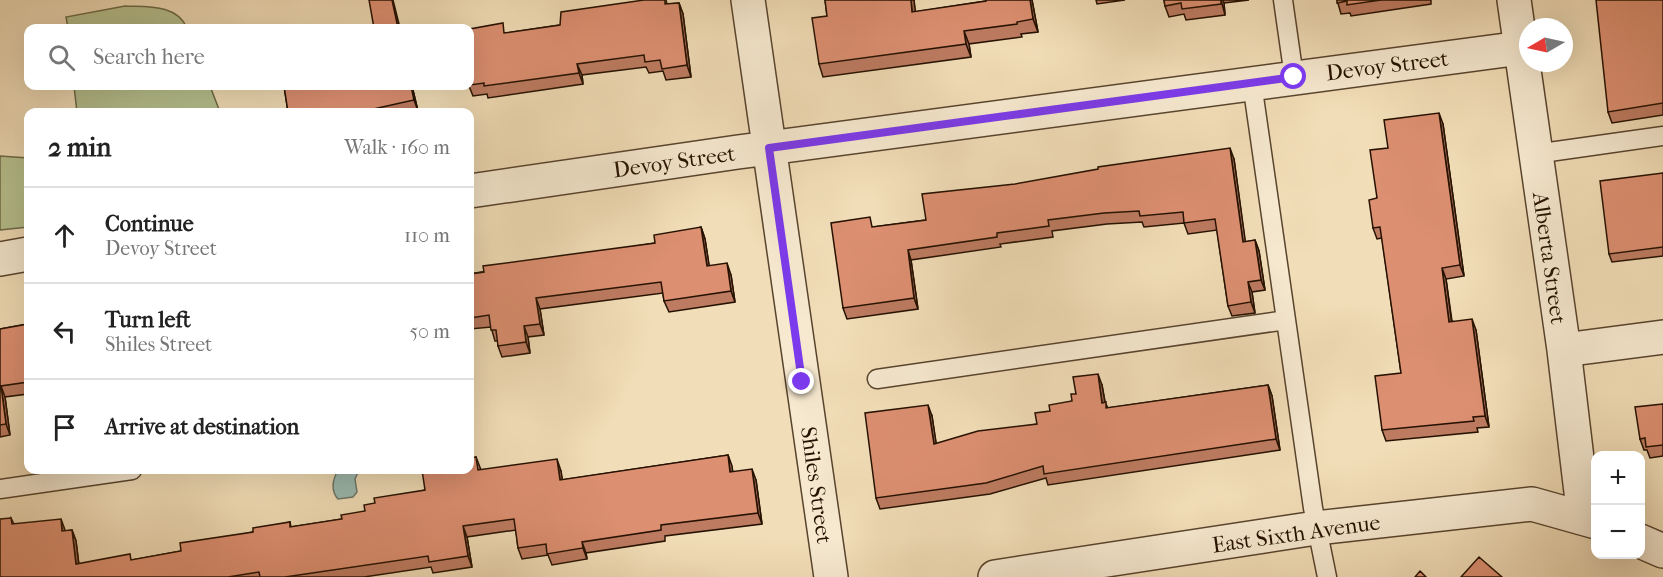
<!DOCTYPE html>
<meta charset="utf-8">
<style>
body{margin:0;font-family:"IM FELL French Canon",serif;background:#f6f6f6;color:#222}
.controls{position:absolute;right:18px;bottom:18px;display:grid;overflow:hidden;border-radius:12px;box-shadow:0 6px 24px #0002}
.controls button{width:54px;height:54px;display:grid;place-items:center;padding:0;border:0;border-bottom:2px solid #e0e0e0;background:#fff;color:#222;font:30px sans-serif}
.compass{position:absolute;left:1519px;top:18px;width:54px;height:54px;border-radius:50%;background:#fff;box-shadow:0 6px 24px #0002;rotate:261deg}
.stop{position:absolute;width:18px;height:18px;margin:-14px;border:4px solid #7c3aed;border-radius:50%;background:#fff}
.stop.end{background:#7c3aed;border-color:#fff;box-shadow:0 2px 6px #0008}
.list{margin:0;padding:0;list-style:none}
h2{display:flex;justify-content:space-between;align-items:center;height:78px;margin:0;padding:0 24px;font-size:26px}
h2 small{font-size:20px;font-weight:400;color:#767676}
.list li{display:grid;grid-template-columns:39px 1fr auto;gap:18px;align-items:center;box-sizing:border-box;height:96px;padding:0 24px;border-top:2px solid #e0e0e0}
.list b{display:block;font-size:22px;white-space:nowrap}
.list p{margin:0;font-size:20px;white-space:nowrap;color:#767676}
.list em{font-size:20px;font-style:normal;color:#767676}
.icon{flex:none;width:33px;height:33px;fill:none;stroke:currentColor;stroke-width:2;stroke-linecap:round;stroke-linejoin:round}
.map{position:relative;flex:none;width:1663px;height:577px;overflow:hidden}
.search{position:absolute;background:#fff;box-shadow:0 6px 24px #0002;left:24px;top:24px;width:450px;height:66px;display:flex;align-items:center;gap:15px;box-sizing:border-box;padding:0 21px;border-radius:12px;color:#767676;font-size:22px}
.panel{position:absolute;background:#fff;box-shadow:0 6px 24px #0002;left:24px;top:108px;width:450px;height:366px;border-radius:12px}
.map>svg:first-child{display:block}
.green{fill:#b7c290;stroke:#6e6a48;stroke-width:1.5}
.water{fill:#9bbbb1;stroke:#6c776a;stroke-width:1.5}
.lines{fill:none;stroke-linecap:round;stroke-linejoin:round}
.lane-casing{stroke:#58442e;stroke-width:21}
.street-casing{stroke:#58442e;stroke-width:36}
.lane{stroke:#f6e9d0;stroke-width:18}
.street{stroke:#f6e9d0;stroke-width:33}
.wall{fill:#bd7b61;stroke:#251100;stroke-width:1.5}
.shaded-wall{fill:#9a644f;stroke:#251100;stroke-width:1.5}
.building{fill:#dc8f71;stroke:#251100;stroke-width:1.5}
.route{stroke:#7c3aed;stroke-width:8}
.labels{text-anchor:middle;stroke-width:4.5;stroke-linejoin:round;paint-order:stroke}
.street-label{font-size:22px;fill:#251100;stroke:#f6e9d0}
</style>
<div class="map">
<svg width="1663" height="577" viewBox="0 0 1663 577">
<rect width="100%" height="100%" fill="#f1ddb7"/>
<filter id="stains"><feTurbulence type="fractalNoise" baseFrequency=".00333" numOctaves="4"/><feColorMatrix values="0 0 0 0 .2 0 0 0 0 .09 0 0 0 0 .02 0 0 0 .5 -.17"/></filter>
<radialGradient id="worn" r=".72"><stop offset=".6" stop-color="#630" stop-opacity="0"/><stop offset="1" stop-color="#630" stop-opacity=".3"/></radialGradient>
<path class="green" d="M125 6C147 7 177 4 187 28H68L66 17Z
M74 86H210L220 112H77Z
M0 156 28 158V227L0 230Z"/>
<path class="water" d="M338 470H359L355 479 357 492 353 497 338 499C330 490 333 479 338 470Z"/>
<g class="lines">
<g class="lane-casing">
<path id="lane" d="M1283 0 1294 77
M1252 83 1313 508 1327 577
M1535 154 1663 136
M877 379 1286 320
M0 489 132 470"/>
</g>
<g class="street-casing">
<path id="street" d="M748 0 831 577
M1514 0 1564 350 1584 517
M470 191 738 152 1521 48
M0 259 28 254
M1564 350 1663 337
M1640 541 1663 551
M995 577 1316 528 1532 504 1596 522"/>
</g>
<use href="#lane" class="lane"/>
<use href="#street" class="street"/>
</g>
<path class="wall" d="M644 0H666L667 4 679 3 683 14 691 77 666 80 663 71 649 73 646 67 582 75 583 84 488 98 487 94 473 96 469 86 470 29 506 33 560 25Z
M825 0H914L915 12 986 1V0H1032L1038 32 1021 34 1022 37 969 44 971 57 823 77 819 64 827 16Z
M1096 0H1125L1097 4Z
M1164 0H1249L1224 3 1225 15 1186 20 1184 14 1169 17 1165 6Z
M1337 0H1431V4L1351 16 1350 13 1341 14Z
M1663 0V115L1612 123 1608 112Z
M284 86H412L418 111 412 112H288Z
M1443 124 1464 276 1446 279 1452 321 1476 330 1489 427 1477 428 1478 432 1386 441 1382 430 1401 373 1382 238 1377 239 1373 228 1377 198 1388 148Z
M1234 159 1245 242 1255 240 1259 251 1265 290 1252 292 1255 313 1232 316 1228 306 1217 230 1188 234 1184 223 1144 227 1142 222 1107 224 1052 231 1053 237 1000 244 1001 247 911 260 918 309 847 319 843 308 874 227 926 220Z
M1663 173V256L1612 262 1609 254Z
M701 227 705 239 709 266 731 275 735 302 669 312 664 301 663 293 540 309 544 335 528 337 530 353 502 357 498 346V341H495L491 327 470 329V274L655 243Z
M28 324V394L5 397 10 435 0 437V329Z
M1102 385 1105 402 1108 408 1268 385 1272 396 1280 450 1048 485 1046 478 990 494 880 509 876 498 932 416 936 444 1037 424 1050 411 1072 401Z
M1663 404V456L1650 458 1647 450H1644L1640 439Z
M728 455 733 472 756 480 762 524 665 536V541L586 553 587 559 552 565 548 555 522 559 518 548 516 530 467 537 472 567 433 573 431 567 364 577H0L11 518 14 524 65 531 72 530 76 541 79 564 132 560 181 551 290 522 291 527 342 519 365 511 375 503 425 490 476 457 481 470 561 471 562 480Z"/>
<path class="shaded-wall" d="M392 0H393L400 28H398Z
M911 0H914L917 25 912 12Z
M1030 0H1032L1038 32 1033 19Z
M1221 0H1223L1224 3 1225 15Z
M679 3 683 14 691 77 687 65Z
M964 31 969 44 971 57 966 44Z
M577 64 582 75 583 84 579 73Z
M411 86H412L418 111 414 100Z
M1439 113 1443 124 1464 276 1460 265Z
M1230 148 1234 159 1247 253 1243 242Z
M701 227 705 239 711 277 707 266Z
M1255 240 1259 251 1265 290 1261 280Z
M908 250 911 260 918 309 914 298Z
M727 263 731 275 735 302 731 291Z
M1442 268 1446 279 1453 333 1449 322Z
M1248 282 1252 292 1255 313 1251 302Z
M536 298 540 309 544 335 540 324Z
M1472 319 1476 330 1489 427 1485 416Z
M524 326 528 337 530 353 526 342Z
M1098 374 1102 385 1107 414 1102 403Z
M1268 385 1272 396 1280 450 1276 439Z
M1 386 5 397 10 435 6 424Z
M928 405 932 416 938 455 934 444Z
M728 455 732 466 734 483 730 472Z
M557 459 561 471 564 491 560 480Z
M752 469 756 480 762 524 758 513Z
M61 519 65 530 66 542 62 531Z
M463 526 467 537 472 567 468 556Z
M72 530 76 541 80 575 76 564Z
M582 542 586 553 587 559 583 548Z"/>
<path class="building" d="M369 0H392L398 28H374Z
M644 0H665V4L679 3 687 65 662 69 660 60 645 62 644 55 577 64 579 73 484 86V83L470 85V29L503 23 504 33 560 25 561 12Z
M825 0H911L912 12 986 1V0H1030L1033 19 1017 22V24L964 31 966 44 819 64 812 18 827 16Z
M1164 0H1221V4L1182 9 1181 3 1165 6Z
M1337 0H1381L1347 5V1L1337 3Z
M1596 0H1663V103L1608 112Z
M284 86H411L414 100 360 112H288Z
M1439 113 1460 265 1442 268 1449 322 1472 319 1485 416 1473 417 1474 421 1382 430 1375 376 1401 373 1380 227 1373 228 1369 200 1377 198 1370 150 1388 148 1384 120Z
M1230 148 1243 242 1255 240 1261 280 1248 282 1251 302 1228 306 1215 219 1184 223 1183 212 1140 216 1139 211 1104 213 1048 220 1049 226 997 233V237L908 250 914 298 843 308 831 223 870 217 872 227 926 220 922 194 1015 184 1098 169V167Z
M1663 173V247L1609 254 1600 181Z
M701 227 707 266 727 263 731 291 664 301 661 282 536 298 540 324 524 326 526 342 498 346 496 330H491L489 315 470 318V274L484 272 483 266 655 243 654 235Z
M28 324V382L1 386 6 424 0 425V329Z
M1098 374 1102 403 1106 402V408L1268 385 1276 439 1044 474 1043 466 986 483 876 498 865 413 928 405 934 444 978 431 1037 424 1035 413 1050 411 1049 405 1072 401 1071 394H1076L1073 377Z
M1663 404V445L1646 447 1645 438 1640 439 1635 407Z
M728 455 730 472 752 469 758 513 661 525V530L582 542 583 548 547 554 546 544 518 548 514 519 463 526 468 556 429 562 428 556 285 577H260L259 572 228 577H0V519L11 518 12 524 61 519 62 531 72 530 76 564 130 554 131 560 181 551 180 543 253 532V528L290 522V527L342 519 341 515 365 511 364 505 375 503 374 498 425 490 422 470H470V458L476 457 478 470 557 459 560 480Z
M1479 557 1502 577H1461Z
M1420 571 1426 577H1415Z"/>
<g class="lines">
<path class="route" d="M802 382 769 148 1294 77"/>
</g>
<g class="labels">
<g class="street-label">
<text transform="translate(1387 65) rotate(-7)" y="8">Devoy Street</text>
<text transform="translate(674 161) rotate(-8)" y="8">Devoy Street</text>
<text transform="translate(1550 258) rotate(82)" y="8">Alberta Street</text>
<text transform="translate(817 485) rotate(82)" y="8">Shiles Street</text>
<text transform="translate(1296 533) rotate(-8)" y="8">East Sixth Avenue</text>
</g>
</g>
<rect width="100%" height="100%" filter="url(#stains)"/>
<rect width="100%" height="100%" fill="url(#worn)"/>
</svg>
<div class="controls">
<button>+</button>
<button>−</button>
</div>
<svg class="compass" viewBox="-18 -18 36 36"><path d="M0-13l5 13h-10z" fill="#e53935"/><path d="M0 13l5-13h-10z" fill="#767676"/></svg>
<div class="stop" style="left:1294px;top:77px"></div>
<div class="stop end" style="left:802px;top:382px"></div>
<div class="search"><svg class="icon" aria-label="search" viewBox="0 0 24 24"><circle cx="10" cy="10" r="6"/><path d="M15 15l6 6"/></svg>Search here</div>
<section class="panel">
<h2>2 min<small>Walk · 160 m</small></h2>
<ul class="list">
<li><svg class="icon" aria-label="ahead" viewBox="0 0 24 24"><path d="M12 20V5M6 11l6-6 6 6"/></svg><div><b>Continue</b><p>Devoy Street</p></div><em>110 m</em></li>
<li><svg class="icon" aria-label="left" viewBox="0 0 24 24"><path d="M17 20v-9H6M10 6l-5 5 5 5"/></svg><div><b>Turn left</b><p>Shiles Street</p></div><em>50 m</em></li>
<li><svg class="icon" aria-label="arrive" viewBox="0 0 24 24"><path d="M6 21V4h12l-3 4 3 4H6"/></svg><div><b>Arrive at destination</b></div></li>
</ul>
</section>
</div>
